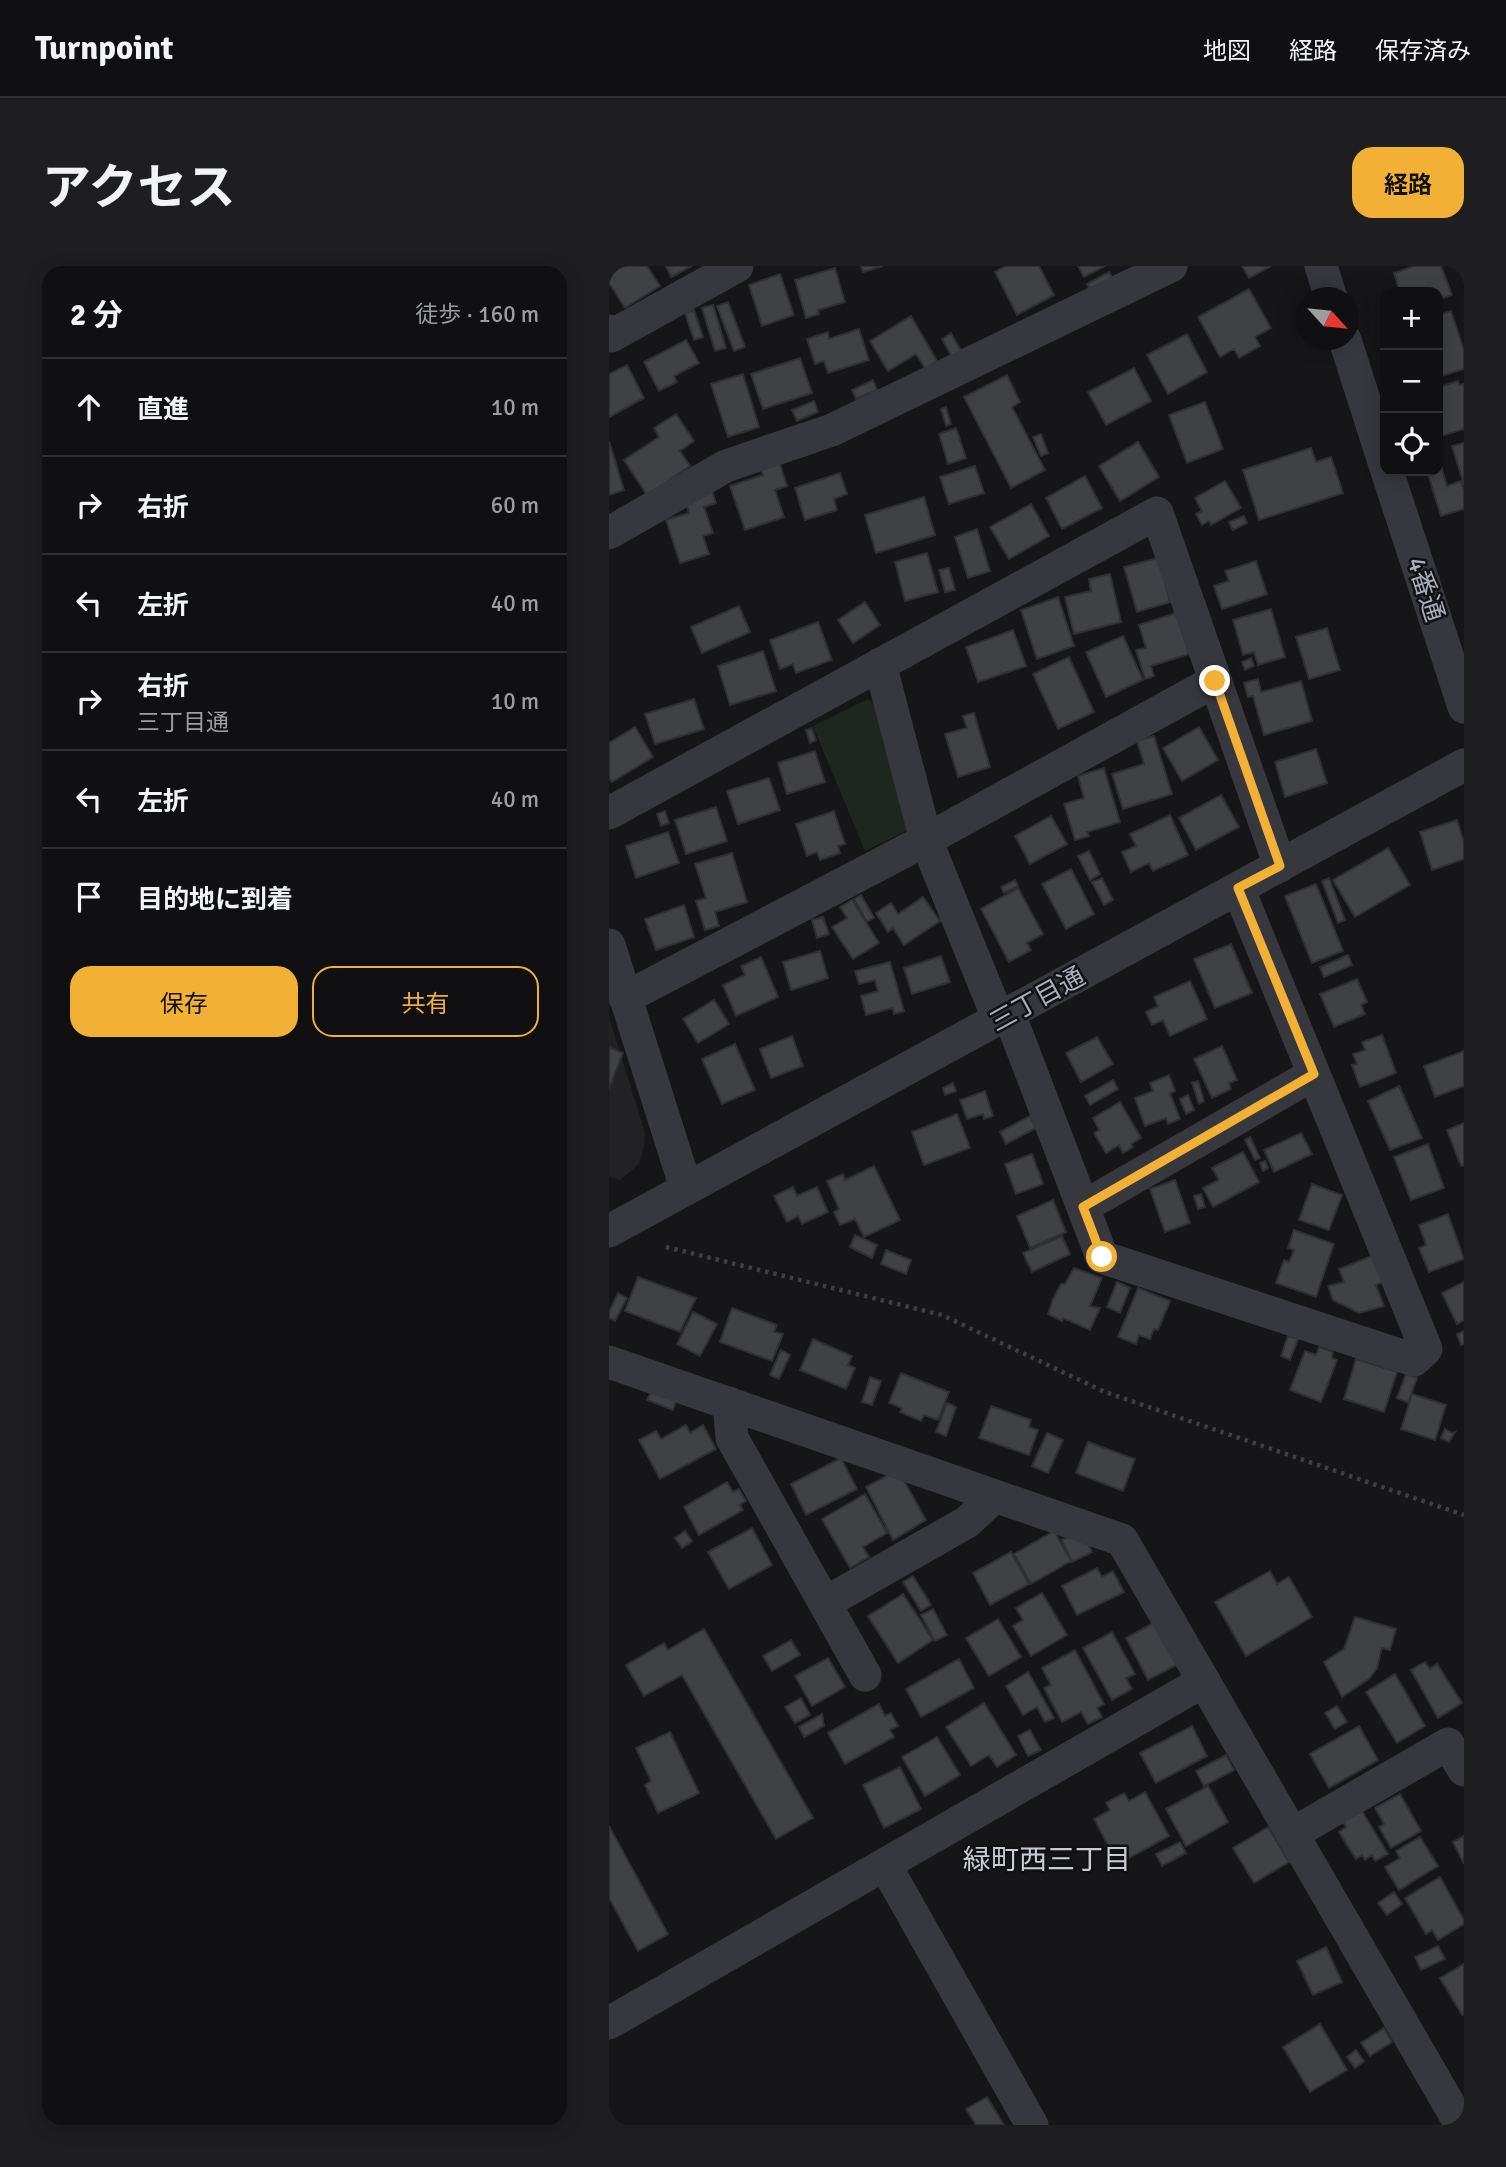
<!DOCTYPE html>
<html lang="ja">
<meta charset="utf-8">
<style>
body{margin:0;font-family:Signika,"Noto Sans JP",sans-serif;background:#1e1e20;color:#f1f3f6}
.controls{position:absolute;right:21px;top:21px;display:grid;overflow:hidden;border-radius:14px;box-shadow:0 4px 18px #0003}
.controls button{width:63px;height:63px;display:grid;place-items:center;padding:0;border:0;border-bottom:2px solid #303032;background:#101012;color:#f1f3f6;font:35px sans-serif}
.compass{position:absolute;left:687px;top:21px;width:63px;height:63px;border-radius:50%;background:#101012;box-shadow:0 4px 18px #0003;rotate:117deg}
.stop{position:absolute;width:21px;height:21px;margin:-16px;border:5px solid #f2b134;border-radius:50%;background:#fff}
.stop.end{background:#f2b134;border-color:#fff;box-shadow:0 2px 7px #0008}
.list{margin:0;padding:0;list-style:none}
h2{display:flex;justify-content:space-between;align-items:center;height:91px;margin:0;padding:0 28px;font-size:30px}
h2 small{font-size:23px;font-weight:400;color:#9c9d9f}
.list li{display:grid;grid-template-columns:46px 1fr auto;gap:21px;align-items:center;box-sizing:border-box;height:98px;padding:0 28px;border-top:2px solid #303032}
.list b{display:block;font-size:26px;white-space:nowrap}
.list p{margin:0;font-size:23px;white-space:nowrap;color:#9c9d9f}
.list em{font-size:23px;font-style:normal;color:#9c9d9f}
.actions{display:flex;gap:14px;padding:21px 28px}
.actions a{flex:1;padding:16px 0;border:2px solid #f2b134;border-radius:21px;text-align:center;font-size:24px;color:#f2b134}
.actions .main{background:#f2b134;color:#111}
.icon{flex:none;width:38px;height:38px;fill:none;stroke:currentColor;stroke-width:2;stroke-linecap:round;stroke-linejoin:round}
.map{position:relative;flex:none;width:855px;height:1859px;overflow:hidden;border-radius:21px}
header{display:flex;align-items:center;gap:42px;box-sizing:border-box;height:98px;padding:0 35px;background:#101012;border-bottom:2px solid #303032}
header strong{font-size:33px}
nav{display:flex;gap:38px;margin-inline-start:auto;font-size:24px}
.intro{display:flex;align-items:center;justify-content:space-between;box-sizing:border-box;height:168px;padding:0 42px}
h1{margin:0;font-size:49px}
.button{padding:18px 32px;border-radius:21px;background:#f2b134;color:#111;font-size:24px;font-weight:700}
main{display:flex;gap:42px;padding:0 42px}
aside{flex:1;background:#101012;border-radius:21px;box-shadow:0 4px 18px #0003}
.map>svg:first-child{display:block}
.built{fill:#222225}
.green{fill:#1e261f}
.building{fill:#404145;stroke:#303034;stroke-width:2}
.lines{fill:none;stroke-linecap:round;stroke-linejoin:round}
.path{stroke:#3d3f44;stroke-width:4.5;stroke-dasharray:3.5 5;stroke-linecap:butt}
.minor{stroke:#37383d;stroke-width:33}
.route{stroke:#f2b134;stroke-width:9}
.labels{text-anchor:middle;stroke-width:5;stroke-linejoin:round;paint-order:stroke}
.street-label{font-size:26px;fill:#a8adb8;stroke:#111113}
.neighbourhood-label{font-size:28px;fill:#c9ccd4;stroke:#111113}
</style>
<header>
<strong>Turnpoint</strong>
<nav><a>地図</a><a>経路</a><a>保存済み</a></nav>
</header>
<div class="intro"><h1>アクセス</h1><a class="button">経路</a></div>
<main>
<aside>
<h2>2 分<small>徒歩 · 160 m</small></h2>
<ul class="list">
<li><svg class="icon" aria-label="ahead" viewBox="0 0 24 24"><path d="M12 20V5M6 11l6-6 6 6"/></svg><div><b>直進</b></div><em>10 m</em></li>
<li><svg class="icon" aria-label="right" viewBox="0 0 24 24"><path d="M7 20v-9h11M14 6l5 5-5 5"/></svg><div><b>右折</b></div><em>60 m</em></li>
<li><svg class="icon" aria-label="left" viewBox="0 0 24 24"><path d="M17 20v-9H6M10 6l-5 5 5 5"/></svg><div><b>左折</b></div><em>40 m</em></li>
<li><svg class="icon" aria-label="right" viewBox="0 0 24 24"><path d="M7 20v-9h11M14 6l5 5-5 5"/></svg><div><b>右折</b><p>三丁目通</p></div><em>10 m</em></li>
<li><svg class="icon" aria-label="left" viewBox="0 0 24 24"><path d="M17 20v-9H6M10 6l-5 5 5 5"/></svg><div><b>左折</b></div><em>40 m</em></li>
<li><svg class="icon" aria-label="arrive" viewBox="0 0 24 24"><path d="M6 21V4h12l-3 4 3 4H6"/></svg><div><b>目的地に到着</b></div></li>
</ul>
<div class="actions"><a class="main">保存</a><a>共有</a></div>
</aside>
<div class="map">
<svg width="855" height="1859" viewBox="0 0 855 1859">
<rect width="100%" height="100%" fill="#161618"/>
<path class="built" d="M0 751 36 867 35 881 30 898 11 914 0 910Z"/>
<path class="green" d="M259 433 269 439 303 562 256 585 204 460Z"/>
<path class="building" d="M12 0H38L51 20 16 42 0 17V7Z
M57 0H83L62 11Z
M252 0H274L254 6Z
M397 0H430L445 29 408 49 386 6Z
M469 0H496L475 11Z
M633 0H662L640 12Z
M805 0H832L843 29 829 34V26H791L785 7Z
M226 2 236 36 209 44 210 48 197 52 186 14Z
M500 6 505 15 484 28 478 18Z
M171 8 185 49 153 60 140 19Z
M640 23 662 62 646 71 651 80 630 92 625 83 611 91 589 51Z
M119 36 136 81 125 85 108 40Z
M104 39 117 82 106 85 93 42Z
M85 44 94 71 85 74 76 47Z
M842 45 855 85V103L832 110 829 100V49Z
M302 50 328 95 316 102 307 88 279 105 261 75Z
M250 63 260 94 219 107 215 95 206 98 198 73 219 66 220 73Z
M342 67 355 90 345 95 333 73Z
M578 68 598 106 559 128 538 89Z
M77 74 90 97 65 110 68 116 50 125 35 96Z
M191 92 203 127 154 143 142 108Z
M18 99 35 132 0 151V108Z
M525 102 542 135 497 159 479 126Z
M134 108 150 161 119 171 102 118Z
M398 109 411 136 403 141 436 204 402 222 355 131Z
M264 114 268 124 247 133 243 124Z
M849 115 850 119 855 118V163L830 171 829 166V127L831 126 830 121Z
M205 135 209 146 188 155 183 144Z
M596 136 614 183 578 197 560 149Z
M337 141 342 158 337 160 332 143Z
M67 148 85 175 71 185 81 200 38 229 15 194 50 171 45 162Z
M347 162 357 192 339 198 330 168Z
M432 168 439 187 432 190 424 171Z
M0 175 15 224 0 229Z
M529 176 550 211 511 235 490 200Z
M855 177V219L843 180Z
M702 182 707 196 722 191 734 227 650 254 634 204Z
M829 189 838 220 852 215 855 225V243L832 250 818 205H829Z
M170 195 178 220 166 224 175 251 136 264 121 220 154 209 151 200Z
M366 200 375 227 340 238 331 211Z
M231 207 238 228 225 233 228 244 196 254 186 222Z
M476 210 493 242 453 263 437 232Z
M616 215 632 242 602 259 600 255 593 259 587 248 593 245 586 232Z
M103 225 107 237 95 241 104 267 94 270 100 288 71 297 57 254 80 247 76 234Z
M315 231 326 269 267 287 256 249Z
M422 238 440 270 400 293 381 261Z
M635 250 638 257 624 264 620 256Z
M368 263 381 305 359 312 346 271Z
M318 287 329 326 296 335 286 296Z
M549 292 561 336 528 346 515 301Z
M647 295 658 328 613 343 605 320 620 315 616 305Z
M340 302 346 324 336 326 330 304Z
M501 308 512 356 465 368 456 331 482 325 480 313Z
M449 331 465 380 428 393 412 344Z
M256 336 271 359 244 377 229 354Z
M130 340 141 366 93 387 82 361Z
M662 343 676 391 649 399 645 386 634 389 624 354Z
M567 347 580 388 542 400 545 410 536 413 527 384 537 382 530 359Z
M209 356 223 394 187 407 184 398 171 403 161 374Z
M718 362 731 404 700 413 687 371Z
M404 364 417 400 369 416 357 381Z
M514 370 534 414 497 431 477 386Z
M154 385 167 425 121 439 109 400Z
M460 391 485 446 449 463 424 408Z
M642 392 645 400 636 404 633 396Z
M649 413 652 426 692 415 703 455 655 469 644 430 639 431 635 417Z
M85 433 95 463 46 478 36 448Z
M365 447 381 501 349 511 336 468 358 462 354 450Z
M26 461 44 491 3 516 0 512V477Z
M590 461 609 494 573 515 554 482Z
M203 462 207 474 201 477 197 464Z
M545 470 563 528 514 543 503 508 535 498 528 475Z
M707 483 718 517 676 531 666 496Z
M206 485 216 516 178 528 169 497Z
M495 502 511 556 478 566 480 570 466 574 455 538 475 532 469 510Z
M160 512 171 544 129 558 118 525Z
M612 529 630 561 587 584 570 552Z
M107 541 118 575 77 588 66 554Z
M56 545 60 557 52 560 48 548Z
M225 545 236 578 229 580 231 587 211 594 208 586 198 590 187 558Z
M561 549 579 589 544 605 540 597 522 606 513 586 527 580 521 568Z
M442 550 458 578 421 598 406 570Z
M848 554 855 576V593L823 604 811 566Z
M59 566 70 597 27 612 17 580Z
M779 582 801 619 746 651 724 614Z
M480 585 491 608 481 614 469 590Z
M123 587 138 636 106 646 110 660 96 664 87 635 97 632 86 598Z
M462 603 485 648 457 663 433 618Z
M493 612 504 634 495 639 483 616Z
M720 612 736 654 729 657 713 615Z
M406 614 409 620 395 627 392 621Z
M707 618 734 685 703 697 676 630Z
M409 622 434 668 418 677 422 684 400 696 372 643Z
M252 629 265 652 258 656 245 633Z
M314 631 331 655 295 679 284 662 279 666 267 647 282 637 289 648Z
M243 634 270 677 244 693 223 661 238 652 231 641Z
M75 639 85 671 47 684 36 653Z
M214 651 220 668 208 672 203 654Z
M622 678 643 727 606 742 585 693Z
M211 685 219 712 182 724 174 696Z
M739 689 743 699 715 711 711 701Z
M332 690 341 716 303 728 295 702Z
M152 691 169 731 127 750 114 719 136 709 132 700Z
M281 696 295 745 285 748 284 742 257 749 252 730 269 725 266 714 250 718 246 705Z
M748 713 758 736 752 739 756 748 725 761 711 728Z
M581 715 598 753 561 770 554 754 543 759 537 746 549 740 545 731Z
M105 734 120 758 89 777 74 753Z
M773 769 787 807 751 821 743 799 748 798 744 788 756 784 753 776Z
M183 770 194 800 162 812 151 783Z
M488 771 504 798 472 816 457 787Z
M126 778 146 824 113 838 93 793Z
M613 780 628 814 620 817 622 823 603 832 585 793Z
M0 781 14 787 0 823Z
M855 785V820L826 831 815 800Z
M560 809 566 825 561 827 571 853 559 858 557 852 536 860 526 832 544 825 541 817Z
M504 814 509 823 481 839 476 830Z
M589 815 595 835 590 838 583 817Z
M344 817 347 825 336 829 334 822Z
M790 820 813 872 781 884 759 835Z
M376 825 384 850 375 853 374 848 358 853 351 834Z
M579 829 585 844 577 848 571 833Z
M511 836 532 872 522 878 524 881 514 887 510 879 497 887 485 867 490 864 484 852Z
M348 848 361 882 315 899 303 866Z
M421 850 427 862 397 878 391 866Z
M855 857V899L852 900 838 864Z
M692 867 703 888 665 906 655 884Z
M641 871 651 892 646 894 636 874Z
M819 878 835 922 802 934 785 891Z
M634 886 650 916 604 941 594 922 610 914 603 902Z
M423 888 434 918 407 928 396 898Z
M656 895 659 902 654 905 651 897Z
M265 900 291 954 255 971 246 953 231 959 225 946 230 943 218 915 234 908 236 914Z
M566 914 581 957 556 966 541 923Z
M703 918 733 929 720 964 690 954Z
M184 921 188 930 208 921 219 946 193 958 189 950 178 956 165 930Z
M592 928 596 941 589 943 585 930Z
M444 934 457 966 421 982 408 950Z
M839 948 855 993 820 1006 810 982 817 979 810 959Z
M685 964 725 978 707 1031 667 1017 675 994 680 996 685 984 679 982Z
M246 969 268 979 263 992 241 981Z
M453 970 461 988 423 1006 414 987Z
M277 984 302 994 297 1008 272 998Z
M763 990 774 1016 767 1019 775 1040 750 1047 724 1034 719 1020 735 1016 730 1003Z
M465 1002 493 1012 481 1040 491 1042 481 1064 454 1052 453 1055 439 1048 444 1033 452 1018H456Z
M29 1011 87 1032 71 1066 16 1045Z
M508 1016 521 1022 511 1047 498 1041Z
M855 1016V1054L848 1058 833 1027Z
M529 1022 561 1035 549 1064 545 1063 541 1073 530 1069 527 1078 509 1071Z
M9 1027 18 1032 6 1055 0 1052V1046Z
M123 1042 168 1059 165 1066 174 1068 163 1095 111 1076Z
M84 1046 108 1058 91 1090 68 1078Z
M855 1065V1078L852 1079 848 1068Z
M679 1070 689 1073 681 1094 672 1090Z
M204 1073 243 1090 239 1099 246 1102 237 1123 191 1104Z
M710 1081 724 1086 723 1092 728 1094 712 1136 681 1124 696 1085 707 1089Z
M172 1084 181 1089 170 1113 161 1109Z
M747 1093 788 1106 775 1146 735 1133Z
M292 1107 340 1126 329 1154 315 1149 312 1155 291 1146 293 1142 280 1137Z
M797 1108 808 1112 799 1137 788 1132Z
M261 1111 272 1115 263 1139 253 1136Z
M45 1120 68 1132 64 1144 38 1134Z
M803 1128 837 1139 826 1174 792 1163Z
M338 1137 347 1141 337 1170 327 1166Z
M382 1140 422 1154 420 1161 429 1164 420 1189 370 1172Z
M77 1159 81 1167 94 1159 107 1183 51 1213 30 1174 47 1165 52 1173Z
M836 1163 843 1167 846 1166 840 1176 832 1172Z
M438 1167 454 1174 439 1207 423 1200Z
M479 1176 526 1193 514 1225 467 1207Z
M232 1192 248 1223 197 1249 182 1218Z
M281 1208 294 1213 317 1254 284 1274 257 1221Z
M118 1216 124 1226 130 1223 137 1235 131 1239 134 1244 90 1269 75 1241Z
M256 1228 278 1267 254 1281 260 1291 241 1302 213 1253Z
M143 1262 163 1299 120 1323 99 1286Z
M76 1265 83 1275 73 1282 66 1272Z
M445 1265 462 1295 422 1318 405 1288Z
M466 1268 476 1271 483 1286 463 1296 453 1274Z
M402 1286 420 1318 381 1339 364 1307Z
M488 1302 493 1311 504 1305 515 1326 468 1349 453 1320Z
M661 1305 668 1318 680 1311 703 1351 637 1390 606 1336Z
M304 1310 322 1339 312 1345 294 1316Z
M433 1327 458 1369 422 1390 404 1360 414 1354 407 1342Z
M294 1328 324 1374 289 1397 259 1350Z
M324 1343 338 1369 326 1375 312 1349Z
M746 1351 787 1363 781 1384 773 1382 768 1402 761 1412 733 1431 715 1396 735 1383Z
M389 1353 412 1391 380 1410 357 1372Z
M548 1355 571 1397 539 1414 517 1372Z
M95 1363 204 1552 167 1573 73 1409 35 1430 17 1399 55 1377 59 1384Z
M503 1366 526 1408 517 1412 523 1423 503 1434 474 1382Z
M182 1374 191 1389 163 1405 154 1390Z
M466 1384 495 1438 488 1442 493 1451 479 1458 472 1446 453 1456 435 1422 442 1419 433 1402Z
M219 1392 236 1421 203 1440 186 1410Z
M350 1393 365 1422 312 1451 297 1423Z
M816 1396 821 1403 828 1398 853 1437 829 1452 802 1404Z
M419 1406 445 1452 436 1456 428 1441 414 1449 397 1420Z
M786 1408 816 1460 788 1477 757 1426Z
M192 1432 201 1449 186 1457 176 1441Z
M375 1437 407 1489 388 1501 380 1489 362 1500 337 1461Z
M270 1438 276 1450 282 1447 289 1460 281 1464 285 1471 236 1498 219 1467Z
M728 1440 738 1456 726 1463 716 1447Z
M213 1448 215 1460 195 1471 190 1461Z
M583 1460 598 1490 547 1517 531 1487Z
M750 1460 769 1494 720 1522 701 1488Z
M421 1464 432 1484 419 1490 409 1470Z
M61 1466 90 1527 49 1547 36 1519 42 1515 27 1482Z
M328 1471 351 1509 316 1530 293 1491Z
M617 1489 625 1504 595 1520 587 1505Z
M291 1501 312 1543 275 1562 254 1519Z
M599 1520 619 1556 577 1580 557 1543Z
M536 1526 560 1570 509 1598 485 1553 501 1544 497 1537 515 1527 520 1535Z
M791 1528 812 1565 782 1582 770 1561 775 1558 766 1542Z
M753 1545 779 1588 766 1595 763 1589 756 1594 753 1589 747 1593 730 1566 737 1561 734 1556Z
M0 1560 59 1668 29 1685 0 1632Z
M659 1561 680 1596 645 1617 624 1582Z
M855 1570V1598L844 1576Z
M811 1571 829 1600 790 1624 776 1601 791 1592 787 1585Z
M571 1576 577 1587 553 1600 547 1588Z
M831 1611 855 1654V1658L829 1674 823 1664 817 1668 796 1632Z
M785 1626 793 1638 778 1649 769 1637Z
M829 1680 836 1693 812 1704 806 1691Z
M717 1681 733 1716 704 1729 688 1695Z
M855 1698V1748L853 1749 831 1712Z
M711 1758 738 1804 701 1826 674 1781Z
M775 1762 783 1776 761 1790 752 1777Z
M747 1784 755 1795 746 1802 738 1791Z
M378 1831 395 1859H367L357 1843Z"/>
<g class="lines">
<path class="path" d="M57 981 333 1049 496 1126 855 1249"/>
<path class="minor" d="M712 0 722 32
M0 65 2 70 128 0
M736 74 776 199
M778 205 855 441
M0 267 117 200 223 164 562 0
M271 398 317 574 390 754
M0 547 548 247 671 600
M0 679 77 922
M16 732 317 574 606 415
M400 748 493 991 805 1094 817 1083 629 622
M474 941 705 808
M0 965 855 499
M0 1096 513 1274 852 1859
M120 1137 123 1172 256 1409
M216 1337 358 1256 386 1230
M683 1568 839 1478 855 1504
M276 1599 423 1859
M0 1757 595 1415"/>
</g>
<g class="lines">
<path class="route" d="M493 991 474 941 705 808 629 622 671 600 606 415"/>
</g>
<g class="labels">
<g class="street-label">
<text transform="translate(817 323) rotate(72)" y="9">4番通</text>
<text transform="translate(428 733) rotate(-29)" y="9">三丁目通</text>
</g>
<g class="neighbourhood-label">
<text x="438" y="1603">緑町西三丁目</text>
</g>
</g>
</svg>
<div class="controls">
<button>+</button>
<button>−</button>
<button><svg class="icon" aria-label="locate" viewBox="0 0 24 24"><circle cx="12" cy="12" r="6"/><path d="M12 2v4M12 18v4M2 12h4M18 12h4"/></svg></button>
</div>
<svg class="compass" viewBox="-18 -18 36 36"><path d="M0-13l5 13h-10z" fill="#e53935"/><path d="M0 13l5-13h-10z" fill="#9c9d9f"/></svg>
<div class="stop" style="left:493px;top:991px"></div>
<div class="stop end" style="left:606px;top:415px"></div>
</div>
</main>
